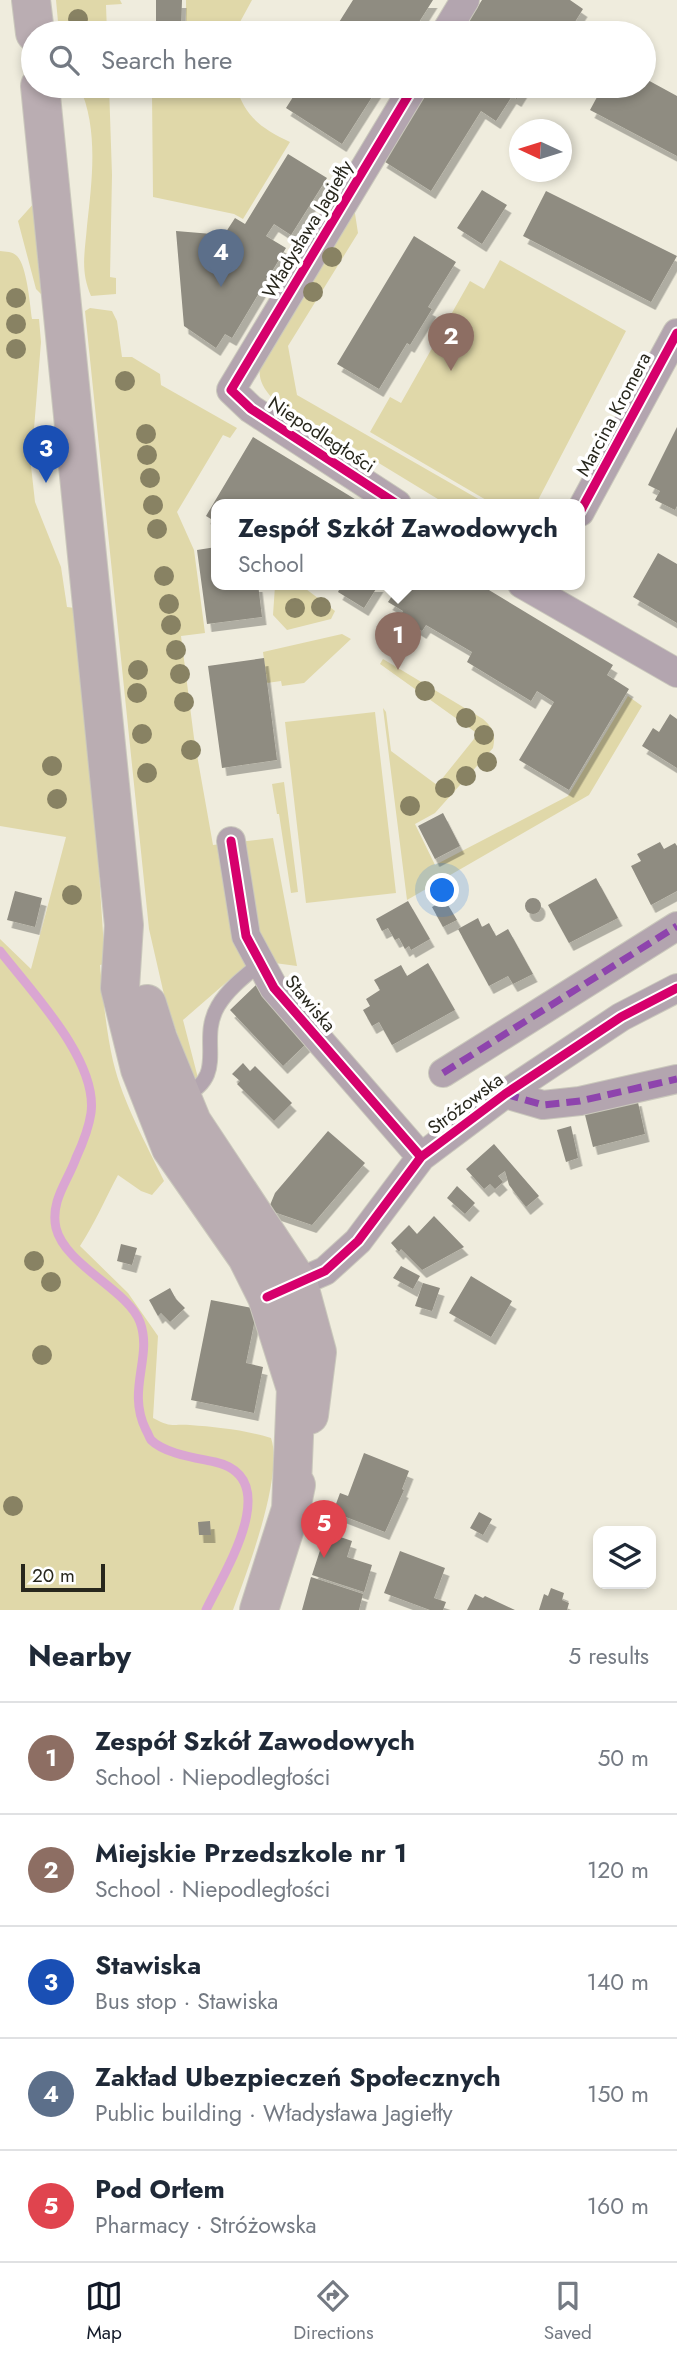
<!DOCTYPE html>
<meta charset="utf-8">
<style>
body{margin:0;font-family:Jost,sans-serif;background:#f6f6f7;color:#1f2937}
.controls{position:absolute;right:21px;bottom:21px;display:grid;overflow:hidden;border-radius:14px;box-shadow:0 4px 10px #0003}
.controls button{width:63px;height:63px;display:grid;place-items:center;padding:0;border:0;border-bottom:2px solid #e0e1e3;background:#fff;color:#1f2937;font:35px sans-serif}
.compass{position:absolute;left:509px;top:119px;width:63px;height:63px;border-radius:50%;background:#fff;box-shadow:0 4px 10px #0003;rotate:274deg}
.scale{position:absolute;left:21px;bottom:18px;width:84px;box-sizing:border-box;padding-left:7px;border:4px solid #28271d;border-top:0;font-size:19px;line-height:24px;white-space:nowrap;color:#28271d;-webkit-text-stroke:5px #fff;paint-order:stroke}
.you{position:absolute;left:443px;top:891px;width:24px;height:24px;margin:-18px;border:5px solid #fff;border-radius:50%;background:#1a73e8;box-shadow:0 0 0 10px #1a73e833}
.badge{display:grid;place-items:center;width:46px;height:46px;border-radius:50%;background:#111827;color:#fff;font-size:23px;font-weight:700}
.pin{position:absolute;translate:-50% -58px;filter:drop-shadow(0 2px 4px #0008)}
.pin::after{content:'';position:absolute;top:37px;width:24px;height:21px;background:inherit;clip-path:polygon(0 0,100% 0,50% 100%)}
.popup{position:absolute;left:211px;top:499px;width:374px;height:91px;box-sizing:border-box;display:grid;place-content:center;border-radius:14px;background:#fff;filter:drop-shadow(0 2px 5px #0005);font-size:23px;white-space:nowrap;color:#747a83}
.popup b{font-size:26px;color:#1f2937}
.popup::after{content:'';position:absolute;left:50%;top:100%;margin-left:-14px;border:14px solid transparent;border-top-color:#fff}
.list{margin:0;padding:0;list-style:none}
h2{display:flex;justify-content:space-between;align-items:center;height:91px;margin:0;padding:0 28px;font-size:30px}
h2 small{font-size:23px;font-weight:400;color:#747a83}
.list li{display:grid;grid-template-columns:46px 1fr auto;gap:21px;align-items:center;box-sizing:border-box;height:112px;padding:0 28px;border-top:2px solid #e0e1e3}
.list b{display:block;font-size:26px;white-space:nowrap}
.list p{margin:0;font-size:23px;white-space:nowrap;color:#747a83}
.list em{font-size:23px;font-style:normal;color:#747a83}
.icon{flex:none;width:38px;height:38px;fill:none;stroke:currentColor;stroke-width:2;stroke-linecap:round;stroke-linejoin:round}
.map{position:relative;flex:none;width:677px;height:1610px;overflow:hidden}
.search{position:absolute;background:#fff;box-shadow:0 4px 10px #0003;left:21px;right:21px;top:21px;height:77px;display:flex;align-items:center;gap:18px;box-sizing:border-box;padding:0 24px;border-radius:38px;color:#747a83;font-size:26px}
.sheet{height:651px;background:#fff}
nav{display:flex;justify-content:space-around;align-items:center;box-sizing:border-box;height:98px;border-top:2px solid #e0e1e3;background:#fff;font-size:19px;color:#747a83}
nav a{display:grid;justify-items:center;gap:4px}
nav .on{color:#111827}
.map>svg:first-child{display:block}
.green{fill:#e0d8a9}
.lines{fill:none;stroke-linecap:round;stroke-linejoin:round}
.stream{stroke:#daa6d2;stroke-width:9}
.building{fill:#8f8c81;filter:url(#shadow)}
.lane-casing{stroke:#cac8bc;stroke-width:16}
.street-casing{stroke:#cac8bc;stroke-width:30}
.secondary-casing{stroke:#cac8bc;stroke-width:40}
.lane{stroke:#b3a5af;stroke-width:14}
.street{stroke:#b3a5af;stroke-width:28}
.secondary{stroke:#baadb2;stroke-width:38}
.quiet{stroke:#8e44ad;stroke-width:7;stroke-dasharray:14 7;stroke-linecap:butt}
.cycleway-casing{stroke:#fff;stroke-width:13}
.cycleway{stroke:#d6006c;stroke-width:9}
.tree{fill:#888263}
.labels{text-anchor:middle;stroke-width:7;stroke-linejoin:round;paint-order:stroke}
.street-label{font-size:19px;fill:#28271d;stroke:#fff}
</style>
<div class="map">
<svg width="677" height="1610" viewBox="0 0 677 1610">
<defs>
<filter id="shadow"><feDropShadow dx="4.5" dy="8" stdDeviation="0" flood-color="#0004"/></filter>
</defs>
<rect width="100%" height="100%" fill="#efecdd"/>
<path class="green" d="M56 0H120L122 4 106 5 107 33H59Z
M186 0H252L234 33H186Z
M79 86H109L112 175 110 277 116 278V294L91 296C80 271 85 252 87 226 92 181 99 128 79 86Z
M157 86H175L190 89 191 86H236C245 117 261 128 290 142L243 219 234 214 153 197 152 93Z
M35 202 44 293 41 294 36 289 18 221Z
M354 207 358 233 288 346 297 395 487 504H446L272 398C263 387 258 380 260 365Z
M0 251C6 252 12 251 17 256 27 266 30 305 32 319H39L41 342 31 466 35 502 61 567 67 607 75 608 97 841 105 964 100 965C103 997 106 1030 113 1061 123 1103 146 1143 164 1181L152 1195 141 1191 118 1175C105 1199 95 1223 80 1246L128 1293 158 1336 153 1418C172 1428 171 1424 190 1425 216 1427 246 1430 271 1438 284 1475 247 1572 233 1610H0V939L31 969 66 837 0 826Z
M500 260 626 331 536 504H493L370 432 390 397 401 403 470 281 484 289Z
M90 308 112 311 117 321 122 357H132L160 374 161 385 237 428 230 438 223 435 177 512 194 550 205 633 181 636 194 738 213 845 273 838 297 966 252 960 183 1020 198 1078 194 1082 165 999 149 929 85 311Z
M275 586H302L335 611 331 619 287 630 273 615Z
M342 634 351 639 304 683 282 686 281 681 267 683 263 652Z
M383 659 483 719C493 728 496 734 493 748L435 813 415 824 435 865 568 796 628 696 642 706 589 795 407 900 383 708 386 712 391 751 437 785 478 734 380 664Z
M375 712 396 893 306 903 285 722Z
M284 782 298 892 291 893 279 814H277L272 784Z"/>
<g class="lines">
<path class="stream" d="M0 951C31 991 98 1060 91 1113 89 1127 82 1145 76 1158 68 1181 50 1201 56 1228 65 1265 128 1290 140 1322 153 1357 126 1390 146 1430 148 1433 149 1437 151 1440 165 1454 197 1458 215 1462 286 1478 223 1574 206 1610"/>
</g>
<path class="building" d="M156 0H182L181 30H156Z
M353 0H433L412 33H347L336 27Z
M482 0H570L583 9 568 33H461Z
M644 78 677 96V156L590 110 603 86H644Z
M300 86H379L342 144 286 108Z
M428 86H525L517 99 512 96 496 121 481 111 431 191 382 160Z
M288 154 327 178 291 235 274 224 266 236 286 248 232 338 225 334 216 348 184 326 176 231 224 235 235 218 245 224Z
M482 190 507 205 482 244 457 228Z
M546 191 677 256 651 302 523 236Z
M414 236 456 262 428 307 432 309 410 345 407 343 379 389 337 364Z
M677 427V506L675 510 655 500 660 491 648 485Z
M253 437 363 504H216V522L206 516Z
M216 547V584H258L262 617 207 624 197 550Z
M658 553 677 564V623L633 597Z
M342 584H379L364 608 338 592Z
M394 584H479L613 665 607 675 629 689 569 790 519 760 554 702 537 691 531 701 467 662 472 652 426 625 422 631 400 617 403 611 388 602 398 587Z
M264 658 277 760 222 768 208 666Z
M670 714 677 719V768L642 746 653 728 659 732Z
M443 813 460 846 435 859 418 826Z
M660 842 664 849 675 843 677 846V891L651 905 631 866 641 861 637 854Z
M596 878 618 918 569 943 548 905Z
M15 891 42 898 35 927 7 920Z
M525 906a8 8 0 1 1 16 0a8 8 0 1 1-16 0Z
M445 900 457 920 443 927 432 907Z
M408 901 430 939 411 950 409 946 405 949 399 938 395 940 388 928 382 931 376 919Z
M478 918 482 927 489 923 496 936 508 929 533 974 513 984 508 976 489 986 458 929Z
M428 963 455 1010 392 1045 379 1022 372 1026 363 1010 370 1006 366 999 380 990 374 980 401 965 407 976Z
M256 985 309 1041 283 1066 230 1010Z
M243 1063 250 1071 255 1066 292 1103 274 1121 237 1084 240 1081 232 1074Z
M637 1098 645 1134 593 1147 584 1111Z
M571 1126 578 1158 566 1162 557 1130Z
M328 1131 365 1163 312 1225 268 1210 275 1193Z
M494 1144 539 1196 526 1207 509 1185 505 1171 498 1176 503 1182 495 1189 490 1184 484 1189 466 1169Z
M457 1186 475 1203 465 1214 447 1198Z
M434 1216 464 1247 422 1270 401 1249 399 1252 391 1243 409 1225 417 1234Z
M121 1244 137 1248 132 1265 117 1261Z
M401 1266 420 1276 413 1289 393 1278Z
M471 1276 512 1301 491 1337 449 1313Z
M423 1283 440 1288 432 1311 415 1306Z
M170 1288 176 1299 185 1308 170 1322 161 1313 158 1316 149 1300Z
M211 1300 257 1309 246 1363 263 1367 254 1413 191 1400Z
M364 1453 409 1471 402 1489 404 1490 385 1532 333 1512 340 1493 348 1496Z
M479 1512 492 1519 483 1535 470 1528Z
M210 1521 211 1535H199L198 1522Z
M326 1532 352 1541 347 1557 372 1565 364 1592 312 1575Z
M400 1551 445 1568 434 1598 446 1602 443 1610H430L384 1593Z
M311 1577 363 1594 359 1610H302Z
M551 1588 564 1593 562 1600 569 1603 567 1610H539L544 1594 548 1596Z
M475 1594 483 1598 485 1596 515 1610H467Z"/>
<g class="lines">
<g class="lane-casing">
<path id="lane" d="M183 1097C230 1074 197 1042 218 1006 228 989 245 976 261 963"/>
</g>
<g class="street-casing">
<path id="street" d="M445 33 465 0
M397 504 251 409 231 390 414 86
M580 512 677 333
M522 584 677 673
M231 841 246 936 274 988 421 1157
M443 1073 677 926
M505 1094 543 1105 580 1101 677 1079
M281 1290 325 1271 358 1241 421 1157 505 1094 621 1017 677 988"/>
</g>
<g class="secondary-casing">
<path id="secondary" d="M31 0 35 33
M40 86 124 925 120 988 140 1069 171 1148 247 1257 267 1297 296 1389 291 1509
M147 1004 158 1039 192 1122 298 1282 317 1352 309 1415
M259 1610 291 1509 296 1485"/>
</g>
<use href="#lane" class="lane"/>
<use href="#street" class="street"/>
<use href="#secondary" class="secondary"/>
<path class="quiet" d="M443 1073 677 926
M505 1094 543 1105 580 1101 677 1079"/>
<g class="cycleway-casing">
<path id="cycleway" d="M397 504 251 409 231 390 414 86
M580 512 677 333
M231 841 246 936 274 988 421 1157
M267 1297 325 1271 358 1241 421 1157 505 1094 621 1017 677 988"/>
</g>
<use href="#cycleway" class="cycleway"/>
</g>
<g class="tree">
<circle cx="78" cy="19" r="10"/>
<circle cx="332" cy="257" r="10"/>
<circle cx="313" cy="292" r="10"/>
<circle cx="16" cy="298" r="10"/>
<circle cx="16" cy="324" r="10"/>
<circle cx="16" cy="349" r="10"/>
<circle cx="125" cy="381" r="10"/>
<circle cx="146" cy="434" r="10"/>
<circle cx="147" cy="455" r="10"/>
<circle cx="150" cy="478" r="10"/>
<circle cx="153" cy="505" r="10"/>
<circle cx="157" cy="529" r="10"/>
<circle cx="164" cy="576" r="10"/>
<circle cx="169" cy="604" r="10"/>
<circle cx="321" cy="607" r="10"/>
<circle cx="295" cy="608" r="10"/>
<circle cx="171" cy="625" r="10"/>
<circle cx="176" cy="650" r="10"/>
<circle cx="138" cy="670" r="10"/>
<circle cx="180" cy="674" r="10"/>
<circle cx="425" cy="691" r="10"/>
<circle cx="137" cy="693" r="10"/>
<circle cx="184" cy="702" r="10"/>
<circle cx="466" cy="718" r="10"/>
<circle cx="142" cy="734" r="10"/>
<circle cx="484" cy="735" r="10"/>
<circle cx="191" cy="750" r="10"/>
<circle cx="487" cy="762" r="10"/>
<circle cx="52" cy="766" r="10"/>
<circle cx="147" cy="773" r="10"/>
<circle cx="466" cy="776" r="10"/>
<circle cx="445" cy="788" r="10"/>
<circle cx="57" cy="799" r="10"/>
<circle cx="410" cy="806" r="10"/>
<circle cx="72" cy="895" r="10"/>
<circle cx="34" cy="1261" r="10"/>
<circle cx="51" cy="1282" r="10"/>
<circle cx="42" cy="1355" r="10"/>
<circle cx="13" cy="1506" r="10"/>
</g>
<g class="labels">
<g class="street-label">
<text transform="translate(307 229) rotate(-59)" y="7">Władysława Jagiełły</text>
<text transform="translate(613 414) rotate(-62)" y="7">Marcina Kromera</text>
<text transform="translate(322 434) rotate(33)" y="7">Niepodległości</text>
<text transform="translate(311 1003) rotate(50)" y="7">Stawiska</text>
<text transform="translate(465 1103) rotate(-37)" y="7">Stróżowska</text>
</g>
</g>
</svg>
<div class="controls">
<button><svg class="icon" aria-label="layers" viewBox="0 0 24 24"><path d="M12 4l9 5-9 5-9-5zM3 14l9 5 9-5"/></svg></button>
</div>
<svg class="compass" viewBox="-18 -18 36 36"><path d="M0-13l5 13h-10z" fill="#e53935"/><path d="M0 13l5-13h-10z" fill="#747a83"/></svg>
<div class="scale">20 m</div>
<div class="you"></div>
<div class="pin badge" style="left:398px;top:670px;background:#8d6e63">1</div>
<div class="popup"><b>Zespół Szkół Zawodowych</b>School</div>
<div class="pin badge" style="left:451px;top:371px;background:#8d6e63">2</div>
<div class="pin badge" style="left:46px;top:483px;background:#1a4fb4">3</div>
<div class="pin badge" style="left:221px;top:287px;background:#5c6f8a">4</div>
<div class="pin badge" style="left:324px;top:1558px;background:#e0444e">5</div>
<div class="search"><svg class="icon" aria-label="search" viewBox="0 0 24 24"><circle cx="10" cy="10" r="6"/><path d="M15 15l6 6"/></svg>Search here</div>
</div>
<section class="sheet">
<h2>Nearby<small>5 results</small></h2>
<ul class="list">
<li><span class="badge" style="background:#8d6e63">1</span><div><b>Zespół Szkół Zawodowych</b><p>School · Niepodległości</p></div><em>50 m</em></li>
<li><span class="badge" style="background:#8d6e63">2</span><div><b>Miejskie Przedszkole nr 1</b><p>School · Niepodległości</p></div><em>120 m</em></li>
<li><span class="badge" style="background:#1a4fb4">3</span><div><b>Stawiska</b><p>Bus stop · Stawiska</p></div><em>140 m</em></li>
<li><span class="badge" style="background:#5c6f8a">4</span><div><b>Zakład Ubezpieczeń Społecznych</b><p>Public building · Władysława Jagiełły</p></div><em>150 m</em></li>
<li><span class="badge" style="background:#e0444e">5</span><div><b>Pod Orłem</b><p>Pharmacy · Stróżowska</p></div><em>160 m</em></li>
</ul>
</section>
<nav>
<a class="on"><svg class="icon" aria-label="map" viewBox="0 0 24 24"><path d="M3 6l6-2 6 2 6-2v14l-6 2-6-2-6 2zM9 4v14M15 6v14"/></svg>Map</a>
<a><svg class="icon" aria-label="directions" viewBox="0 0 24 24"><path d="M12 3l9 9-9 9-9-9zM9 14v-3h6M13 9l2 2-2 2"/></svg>Directions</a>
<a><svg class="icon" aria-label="saved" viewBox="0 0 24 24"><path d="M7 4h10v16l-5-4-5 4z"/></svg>Saved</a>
</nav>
